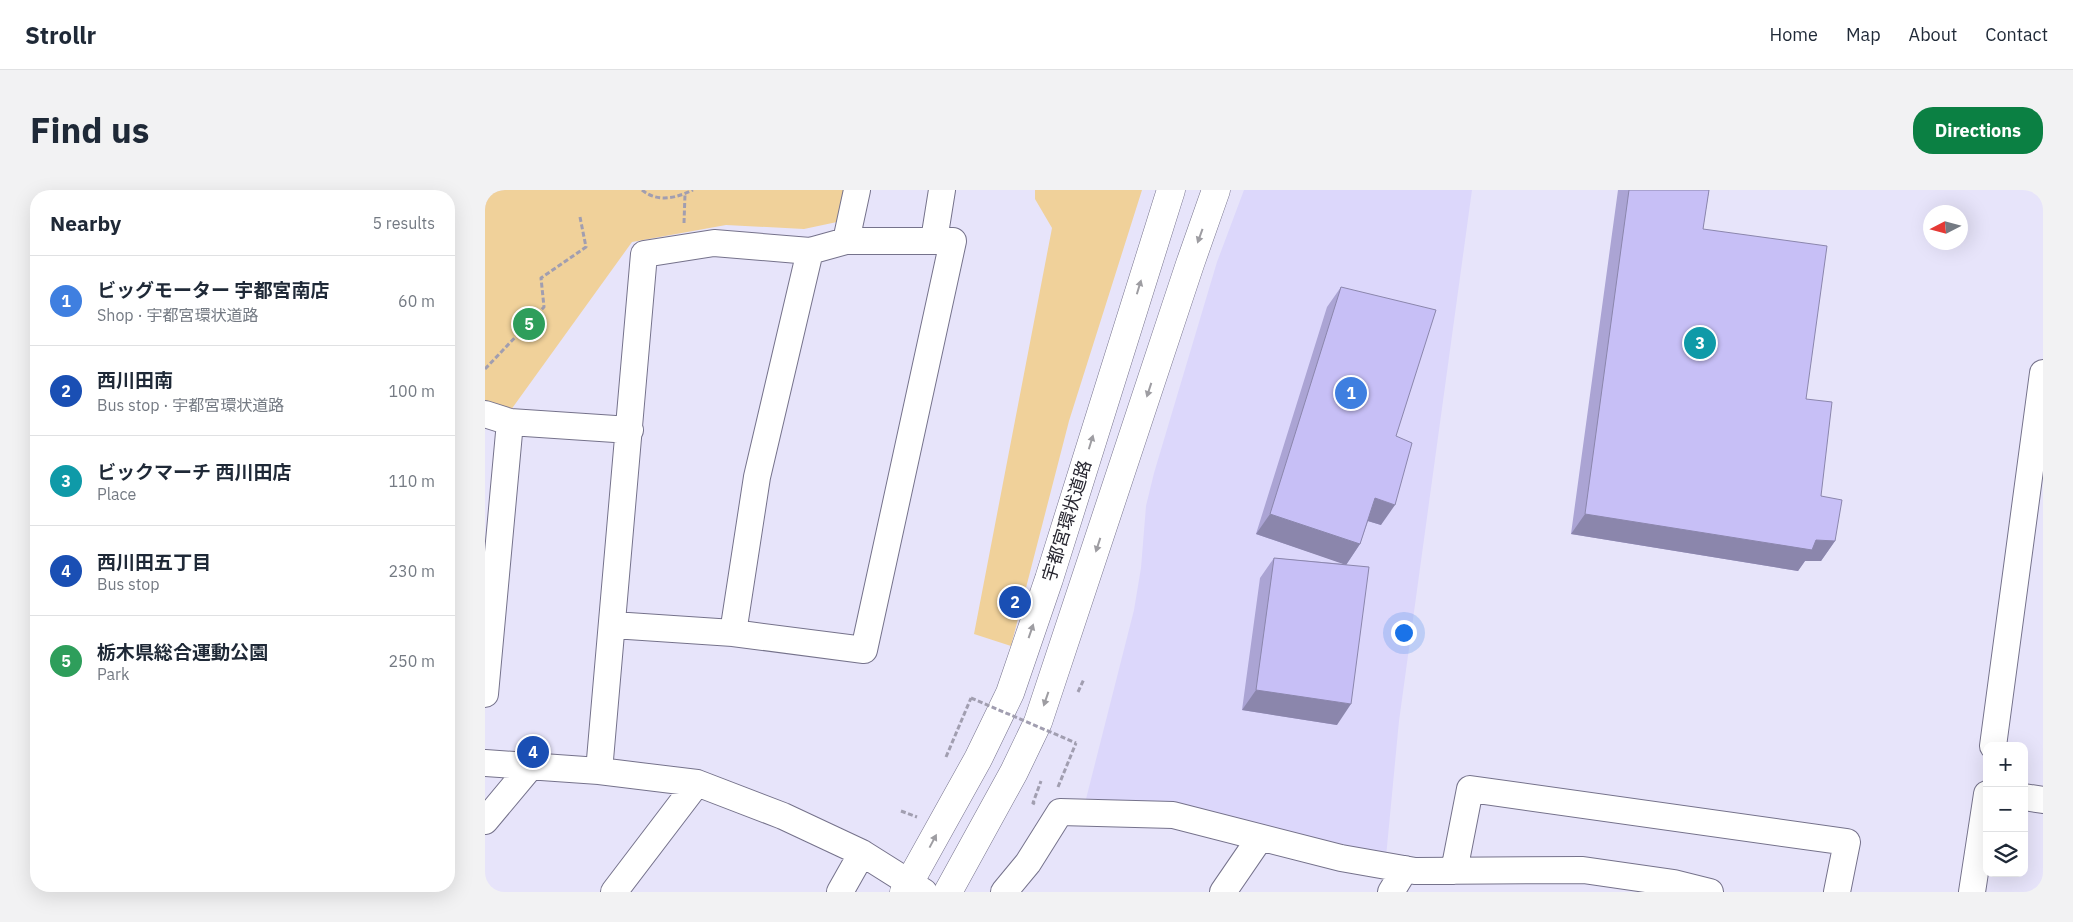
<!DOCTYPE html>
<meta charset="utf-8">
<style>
body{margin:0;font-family:"IBM Plex Sans","Noto Sans JP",sans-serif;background:#f2f2f3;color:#1f2937}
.controls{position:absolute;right:15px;bottom:15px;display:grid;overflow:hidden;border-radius:10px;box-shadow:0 5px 20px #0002}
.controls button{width:45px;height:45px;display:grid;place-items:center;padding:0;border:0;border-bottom:1px solid #e0e1e3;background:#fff;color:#1f2937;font:25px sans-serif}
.compass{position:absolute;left:1438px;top:15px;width:45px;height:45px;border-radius:50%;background:#fff;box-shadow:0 5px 20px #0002;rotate:264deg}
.you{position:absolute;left:918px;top:442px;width:18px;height:18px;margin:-12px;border:4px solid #fff;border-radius:50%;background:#1a73e8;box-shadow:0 0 0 8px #1a73e833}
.badge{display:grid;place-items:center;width:32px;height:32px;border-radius:50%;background:#0b8043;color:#fff;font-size:16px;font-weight:700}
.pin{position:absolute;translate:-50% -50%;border:2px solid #fff;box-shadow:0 1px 5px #0006}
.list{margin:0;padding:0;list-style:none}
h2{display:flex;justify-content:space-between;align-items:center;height:65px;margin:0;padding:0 20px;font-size:21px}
h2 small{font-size:16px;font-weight:400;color:#747a83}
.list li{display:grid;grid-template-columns:32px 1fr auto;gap:15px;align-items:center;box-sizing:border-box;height:90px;padding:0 20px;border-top:1px solid #e0e1e3}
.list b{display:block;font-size:19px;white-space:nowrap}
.list p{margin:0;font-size:16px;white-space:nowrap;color:#747a83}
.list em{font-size:16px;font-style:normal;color:#747a83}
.icon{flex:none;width:28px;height:28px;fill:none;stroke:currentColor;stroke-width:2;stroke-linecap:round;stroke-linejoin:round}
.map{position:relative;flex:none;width:1558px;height:702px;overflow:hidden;border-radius:20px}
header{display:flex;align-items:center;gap:30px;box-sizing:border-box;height:70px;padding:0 25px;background:#fff;border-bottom:1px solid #e0e1e3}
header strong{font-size:24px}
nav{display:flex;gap:28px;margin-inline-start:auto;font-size:18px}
.intro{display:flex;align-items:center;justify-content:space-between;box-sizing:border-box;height:120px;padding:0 30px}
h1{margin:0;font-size:35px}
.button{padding:12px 22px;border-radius:20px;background:#0b8043;color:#fff;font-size:18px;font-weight:700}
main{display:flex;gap:30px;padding:0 30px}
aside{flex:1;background:#fff;border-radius:20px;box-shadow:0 5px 20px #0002}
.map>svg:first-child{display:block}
.built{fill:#dcd7fb}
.green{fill:#f0d19a}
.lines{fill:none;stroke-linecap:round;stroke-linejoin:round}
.minor-casing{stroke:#75728b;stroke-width:28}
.trunk-casing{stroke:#75728b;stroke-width:29}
.path{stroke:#a19eb0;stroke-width:3;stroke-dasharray:5 2.5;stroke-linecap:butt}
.minor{stroke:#fff;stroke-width:26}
.trunk{stroke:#fff;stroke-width:28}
.path-bridge{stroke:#a19eb0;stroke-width:3;stroke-dasharray:5 2.5;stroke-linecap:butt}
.wall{fill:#aba4d4}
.shaded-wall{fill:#8b86ac}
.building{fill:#c7bff6;stroke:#8b86ac}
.oneway{fill:#9e9da2}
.labels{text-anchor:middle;stroke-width:4;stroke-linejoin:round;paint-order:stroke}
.street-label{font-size:18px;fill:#272630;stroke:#fff}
</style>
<header>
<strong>Strollr</strong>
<nav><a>Home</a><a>Map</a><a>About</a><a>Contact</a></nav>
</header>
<div class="intro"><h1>Find us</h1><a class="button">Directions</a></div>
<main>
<aside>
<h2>Nearby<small>5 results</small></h2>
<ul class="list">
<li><span class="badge" style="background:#3f7fe0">1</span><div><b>ビッグモーター 宇都宮南店</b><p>Shop · 宇都宮環状道路</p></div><em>60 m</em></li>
<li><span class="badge" style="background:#1a4fb4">2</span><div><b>西川田南</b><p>Bus stop · 宇都宮環状道路</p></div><em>100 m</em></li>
<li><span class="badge" style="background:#0f9aa8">3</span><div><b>ビックマーチ 西川田店</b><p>Place</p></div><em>110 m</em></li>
<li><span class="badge" style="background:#1a4fb4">4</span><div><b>西川田五丁目</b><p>Bus stop</p></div><em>230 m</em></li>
<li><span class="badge" style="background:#2e9e5b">5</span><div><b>栃木県総合運動公園</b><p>Park</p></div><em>250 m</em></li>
</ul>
</aside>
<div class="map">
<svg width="1558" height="702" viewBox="0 0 1558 702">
<rect width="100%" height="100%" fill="#e7e4fa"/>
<path class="built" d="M759 0H987L914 531 901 667 600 613 649 420 656 378 661 316 669 283 732 72Z"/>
<path class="green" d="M0 0H365L352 32 319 39 241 35 147 52 23 224 0 216Z
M550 0H657L584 231 526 456 489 444 567 38 550 9Z"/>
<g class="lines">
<g class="minor-casing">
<path id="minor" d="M449 50 457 0
M361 51 372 0
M0 224 25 232 145 240
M248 443 272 287 325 61
M0 504 25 232
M1508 556 1558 183
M0 573 114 581 212 593 298 626 377 663 439 702
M114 581 159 64 229 53 325 61 361 51H468L379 460 248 443 128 435
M1539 607 1558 610
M0 631 46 576
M969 681 985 599 1362 652 1352 702
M129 702 212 593
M355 702 377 663
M519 702 543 673 575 622 688 625 856 668 930 681 1098 680 1189 693 1225 702
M738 702 775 648
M906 702 920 679
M1487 702 1502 604"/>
</g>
<g class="trunk-casing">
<path id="trunk" d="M419 702 493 569 525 503 564 389 686 0
M463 702 529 582 553 532 705 74 731 0"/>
</g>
<path class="path" d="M157 0C173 13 191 8 208 0
M199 33 200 4
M0 179 59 117 56 88 101 57 95 27
M593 502 599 489
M461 567 486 508
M573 597 591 553
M550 614 548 613 556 591
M416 621 432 627"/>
<use href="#minor" class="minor"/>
<use href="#trunk" class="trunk"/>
<path class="path-bridge" d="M486 508 591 553"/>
</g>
<path class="wall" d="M1133 0H1224L1218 39 1321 209 1336 306 1350 351 1336 371H1320L1313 381 1086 344Z
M856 97 911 246 896 335 883 331 875 354 861 375 852 535 757 520 775 388 789 368 860 374 771 344 842 117Z"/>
<path class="shaded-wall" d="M890 308 910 315 896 335 876 329Z
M785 324 875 354 861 375 771 344Z
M1100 324 1331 350 1350 351 1336 371H1320L1313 381 1086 344Z
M771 500 866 514 852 535 757 520Z"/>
<path class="building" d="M1144 0H1224L1218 39 1342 56 1321 209 1347 212 1336 306 1357 310 1350 351 1331 350 1327 360 1100 324Z
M856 97 951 120 911 246 927 253 910 315 890 308 875 354 785 324Z
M789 368 884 377 866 514 771 500Z"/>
<defs><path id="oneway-solid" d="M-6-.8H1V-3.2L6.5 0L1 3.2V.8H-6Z" transform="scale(1.25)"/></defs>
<g class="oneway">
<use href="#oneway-solid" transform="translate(715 46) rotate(110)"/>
<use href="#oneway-solid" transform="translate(654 97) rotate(-73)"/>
<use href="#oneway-solid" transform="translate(664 200) rotate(108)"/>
<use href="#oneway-solid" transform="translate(606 252) rotate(-73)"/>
<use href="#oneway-solid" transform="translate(613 355) rotate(108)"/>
<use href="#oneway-solid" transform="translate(546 441) rotate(-71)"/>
<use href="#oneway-solid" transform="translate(561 509) rotate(109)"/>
<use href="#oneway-solid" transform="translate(448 651) rotate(-62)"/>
</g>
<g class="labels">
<g class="street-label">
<text transform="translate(582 331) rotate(-73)" y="6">宇都宮環状道路</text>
</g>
</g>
</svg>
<div class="controls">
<button>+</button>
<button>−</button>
<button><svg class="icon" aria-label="layers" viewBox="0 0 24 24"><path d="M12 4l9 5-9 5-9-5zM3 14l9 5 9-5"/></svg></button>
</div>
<svg class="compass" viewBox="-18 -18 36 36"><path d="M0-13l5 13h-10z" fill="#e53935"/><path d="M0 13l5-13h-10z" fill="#747a83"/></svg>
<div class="you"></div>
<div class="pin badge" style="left:866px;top:203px;background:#3f7fe0">1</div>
<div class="pin badge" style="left:530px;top:412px;background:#1a4fb4">2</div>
<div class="pin badge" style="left:1215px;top:153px;background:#0f9aa8">3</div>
<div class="pin badge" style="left:48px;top:562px;background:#1a4fb4">4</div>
<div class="pin badge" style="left:44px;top:134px;background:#2e9e5b">5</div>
</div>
</main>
